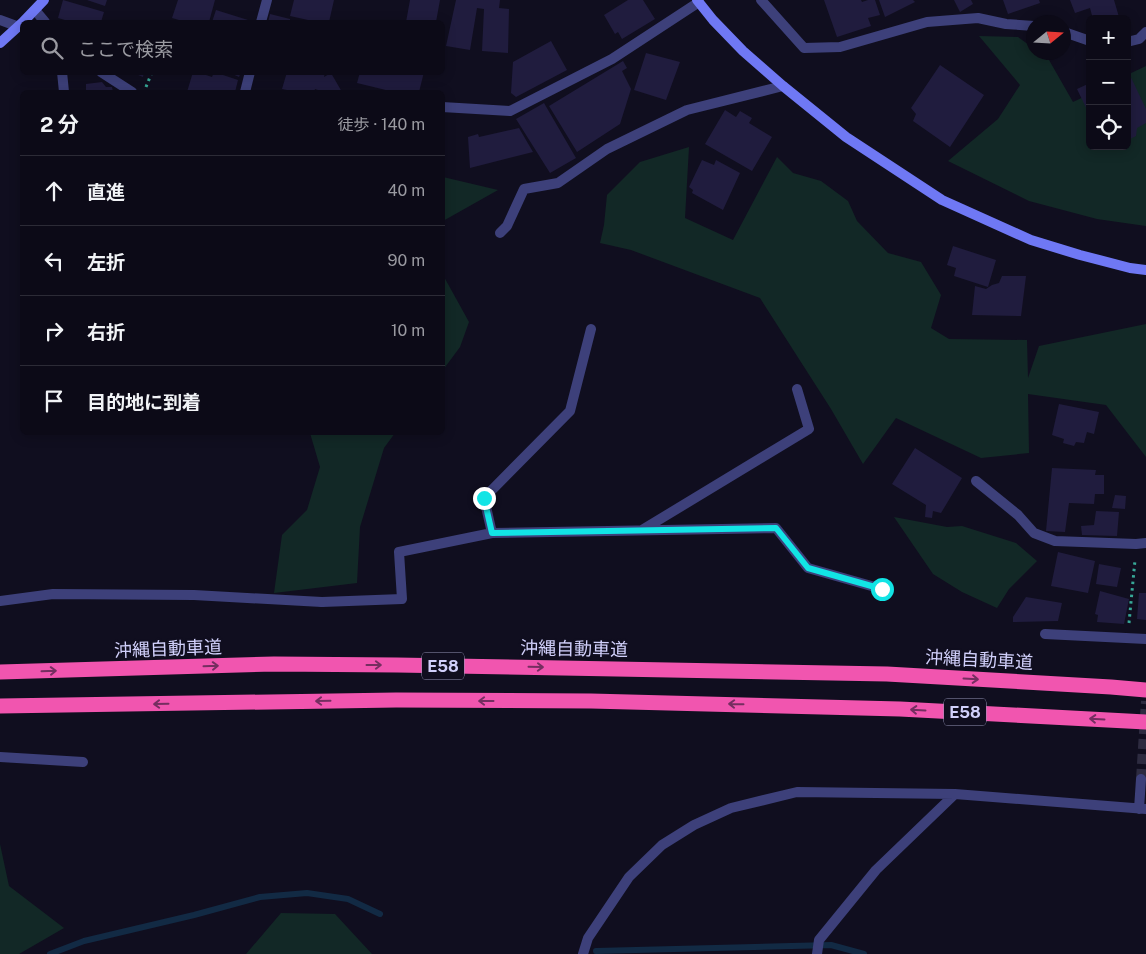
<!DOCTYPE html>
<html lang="ja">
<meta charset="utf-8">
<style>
body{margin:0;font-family:"Public Sans","Noto Sans JP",sans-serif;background:#1a1824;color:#f1f3f6}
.controls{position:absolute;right:15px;top:15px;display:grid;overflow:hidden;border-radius:8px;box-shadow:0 2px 12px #0003}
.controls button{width:45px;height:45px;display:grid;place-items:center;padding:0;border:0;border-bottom:1px solid #2c2b36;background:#0c0a17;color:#f1f3f6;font:25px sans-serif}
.compass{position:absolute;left:1026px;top:15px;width:45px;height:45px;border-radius:50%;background:#0c0a17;box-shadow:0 2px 12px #0003;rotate:72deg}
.stop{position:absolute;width:15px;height:15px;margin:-11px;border:4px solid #12e4e5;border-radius:50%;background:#fff}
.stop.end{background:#12e4e5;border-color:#fff;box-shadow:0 1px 5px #0008}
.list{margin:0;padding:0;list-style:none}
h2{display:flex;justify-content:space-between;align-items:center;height:65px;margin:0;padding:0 20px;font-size:21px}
h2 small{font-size:16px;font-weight:400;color:#9a9aa1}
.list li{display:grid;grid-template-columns:32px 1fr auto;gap:15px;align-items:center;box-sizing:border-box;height:70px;padding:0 20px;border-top:1px solid #2c2b36}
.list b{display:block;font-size:19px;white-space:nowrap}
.list em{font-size:16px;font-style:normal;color:#9a9aa1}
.icon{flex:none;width:28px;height:28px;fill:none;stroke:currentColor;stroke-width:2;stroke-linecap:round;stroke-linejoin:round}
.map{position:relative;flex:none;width:1146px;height:954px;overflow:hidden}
.search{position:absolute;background:#0c0a17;box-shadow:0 2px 12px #0003;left:20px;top:20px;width:425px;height:55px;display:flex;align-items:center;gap:12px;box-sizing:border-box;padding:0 18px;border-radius:8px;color:#9a9aa1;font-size:19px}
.panel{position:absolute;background:#0c0a17;box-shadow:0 2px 12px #0003;left:20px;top:90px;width:425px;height:345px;border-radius:8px}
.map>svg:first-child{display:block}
.green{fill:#122826}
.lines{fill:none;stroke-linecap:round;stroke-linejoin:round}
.stream{stroke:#122a44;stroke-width:6}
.building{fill:#201c3e}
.street-tunnel{stroke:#2d2b40;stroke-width:10;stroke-dasharray:10 5;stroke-linecap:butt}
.path{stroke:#37a897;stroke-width:3;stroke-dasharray:2.5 4;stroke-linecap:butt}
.lane{stroke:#3d407a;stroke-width:10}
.street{stroke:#3d407a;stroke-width:10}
.secondary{stroke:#6f78f4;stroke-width:10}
.highway{stroke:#f155af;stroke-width:15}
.oneway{stroke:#752e60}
.route{stroke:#12e4e5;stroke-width:6}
.labels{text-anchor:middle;stroke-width:4.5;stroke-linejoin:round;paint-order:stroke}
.shield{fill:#100e1f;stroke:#9796b9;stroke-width:1}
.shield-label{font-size:16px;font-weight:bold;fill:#d1d0fb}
.street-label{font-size:18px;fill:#d1d0fb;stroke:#100e1f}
</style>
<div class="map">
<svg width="1146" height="954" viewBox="0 0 1146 954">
<rect width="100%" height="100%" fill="#100e1f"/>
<path class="green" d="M979 36 1018 37 1033 48 1034 52 1039 53 1049 60 1073 102 1090 94V146H1127V75L1146 66V226L1097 219 1029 201 948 161 998 119 1020 85Z
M689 147 685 218 733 240 777 157 793 173 821 181 848 201 857 221 888 253 921 262 941 295 931 328 949 339 1027 340 1028 378 1039 346 1146 324V457L1106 405 1028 394 1029 453 981 458 896 418 863 464 831 409 760 298 631 250 600 243 604 225 607 195 640 162Z
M443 177 498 190 443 221Z
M443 275 469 322 460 347 443 370Z
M310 433H395L384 448 360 527 357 583 274 593 282 535 307 510 320 467Z
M894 517 947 527 962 526 1016 543 1037 561 1009 589 997 608 962 592 933 574Z
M0 844 9 886 64 928 19 954H0Z
M281 913 335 914 372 954H246Z"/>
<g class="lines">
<path class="stream" d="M596 951 831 945 864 954
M50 954 84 941 194 915 260 897 307 893 348 899 380 914"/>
</g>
<path class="building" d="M63 0 104 12 101 22H72L58 18Z
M87 0H107L105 6Z
M178 0H215L209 22H186L172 18Z
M294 0H334L329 22H317L290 16Z
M410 0H440L436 22H406Z
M456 0H500L499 8 509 9 508 53 482 51 484 9 477 8 470 50 446 46Z
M628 0H643L655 19 622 39 618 32 615 34 604 15Z
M824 0H861L862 2 868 0H875L880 15 868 18 871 26 837 37Z
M879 0H913L915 2 885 17Z
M954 0H971L973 4 960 12Z
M1003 0H1039L1040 3 1008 14Z
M1070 0H1114L1119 17 1114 19H1093L1090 8 1075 13Z
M216 10 248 20V22H212Z
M270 14 290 19V22H268Z
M551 41 567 70 516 97 511 93 513 62Z
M646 53 680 62 666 100 634 90Z
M623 61 627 68 622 71 631 89 620 124 577 152 549 106Z
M940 65 984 95 950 147 913 121 916 114 911 108Z
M1127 69 1146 109V123L1137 128 1136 136 1130 139 1127 138Z
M131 72H144L143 77Z
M193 72H197L212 77 214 72 238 80 235 92H187Z
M228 72H241L239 77Z
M287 72H325L324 77 331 73 342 92H321V91L315 89 314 92H297L282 89Z
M360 72H424L419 92H394L357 83Z
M102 82 106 87H112L113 92H86V84Z
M1090 83V116L1077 89Z
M544 103 576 158 550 173 516 119Z
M725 110 736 117 740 111 752 118 749 123 772 137 752 171 705 144Z
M519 128 533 152 470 168 468 137 478 134 479 137Z
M702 160 714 165 716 160 740 173 723 210 692 193 693 190 689 187Z
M953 246 996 260 988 287 954 276 956 268 947 265Z
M1002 276H1026L1021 316 972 315 975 286 986 289 992 285 999 283Z
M1059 404 1099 412 1094 434 1087 432 1084 443 1076 442 1074 446 1063 443 1064 439 1052 435Z
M915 448 962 478 941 513 933 511 932 518 925 517 926 505 892 484Z
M1052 468 1096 470 1095 475H1104V494H1095L1094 504 1069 503 1065 532 1046 531Z
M1115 495 1126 496 1125 509 1112 508Z
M1096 511 1119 512 1117 536 1082 535 1081 526 1094 525Z
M1058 552 1095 561 1088 593 1051 586Z
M1099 564 1121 568 1117 587 1096 584Z
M1100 591 1129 599 1124 624 1097 622 1098 615 1095 614Z
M1139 593H1146V620L1137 619Z
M1026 597 1062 603 1058 621 1013 622V617Z"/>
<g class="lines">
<path class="street-tunnel" d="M1141 779 1146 701"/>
<path class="path" d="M146 87 152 72
M1129 623 1135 560"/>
<path class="lane" d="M500 233 507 226 524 189 558 183 607 149 687 110 783 86
M642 530 809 429 797 389
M492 533 484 498 570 411 591 329
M322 602 402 599 399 552 492 533 776 528 808 568 882 589"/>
<path class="street" d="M761 0 804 48 840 47 927 22 978 18 1006 24 1034 26
M35 10 45 22
M0 20 19 27
M261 22 267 0
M1064 32 1090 41
M1127 42 1139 39 1146 32
M62 72 64 92
M101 72 132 92
M245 92 250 72
M442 107 510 111 612 59 699 2
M976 481 1018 515 1034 533 1055 541 1136 544 1146 543
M0 601 53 594 194 595 322 602
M1045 634 1146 639
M0 757 83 762
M1139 809 1141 779
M583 954 588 938 629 877 662 845 694 825 731 808 797 792 955 794 1146 809
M817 954 819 940 876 870 955 794"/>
<path class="secondary" d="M697 0 713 20 743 51 783 86 846 137 942 200 1031 240 1080 255 1130 268 1146 270
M23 22 44 0
M0 43 22 23"/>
<path class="highway" d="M0 672 274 664 397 665 887 674 1111 687 1146 690
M0 706 396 700 591 701 900 709 1146 722"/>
</g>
<defs><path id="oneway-shaft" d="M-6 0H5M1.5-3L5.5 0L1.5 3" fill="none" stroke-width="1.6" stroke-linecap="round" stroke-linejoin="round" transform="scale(1.25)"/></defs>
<g class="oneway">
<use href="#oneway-shaft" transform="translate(374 665)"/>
<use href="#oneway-shaft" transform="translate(211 666) rotate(-2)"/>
<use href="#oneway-shaft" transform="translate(536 667) rotate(1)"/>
<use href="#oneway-shaft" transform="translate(49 671) rotate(-2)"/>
<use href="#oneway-shaft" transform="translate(971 679) rotate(3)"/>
<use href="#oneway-shaft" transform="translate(323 701) rotate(179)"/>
<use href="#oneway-shaft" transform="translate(486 701) rotate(-180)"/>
<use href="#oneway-shaft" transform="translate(161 704) rotate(179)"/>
<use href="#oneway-shaft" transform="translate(736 704) rotate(-179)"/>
<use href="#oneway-shaft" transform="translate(918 710) rotate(-177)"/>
<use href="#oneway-shaft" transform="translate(1097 719) rotate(-177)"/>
</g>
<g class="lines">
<path class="route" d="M484 498 492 533 776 528 808 568 882 589"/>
</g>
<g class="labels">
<g class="shield">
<rect x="422" y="652.5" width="42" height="27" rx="4"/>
<rect x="944" y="698.5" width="42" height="27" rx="4"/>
</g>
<g class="shield-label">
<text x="443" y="672">E58</text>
<text x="965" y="718">E58</text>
</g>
<g class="street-label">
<text transform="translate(168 649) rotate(-2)" y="6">沖縄自動車道</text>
<text transform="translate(574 649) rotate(1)" y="6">沖縄自動車道</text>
<text transform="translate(979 660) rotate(3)" y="6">沖縄自動車道</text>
</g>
</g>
</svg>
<div class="controls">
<button>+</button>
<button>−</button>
<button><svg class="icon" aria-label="locate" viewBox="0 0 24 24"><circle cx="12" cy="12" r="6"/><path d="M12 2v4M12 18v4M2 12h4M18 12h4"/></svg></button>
</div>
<svg class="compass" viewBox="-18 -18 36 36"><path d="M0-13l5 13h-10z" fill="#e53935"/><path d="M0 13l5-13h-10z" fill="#9a9aa1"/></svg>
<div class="stop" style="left:882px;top:589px"></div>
<div class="stop end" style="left:484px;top:498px"></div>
<div class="search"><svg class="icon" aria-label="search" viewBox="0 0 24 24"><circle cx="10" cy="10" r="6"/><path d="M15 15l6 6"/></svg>ここで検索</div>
<section class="panel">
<h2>2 分<small>徒歩 · 140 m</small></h2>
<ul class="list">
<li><svg class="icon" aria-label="ahead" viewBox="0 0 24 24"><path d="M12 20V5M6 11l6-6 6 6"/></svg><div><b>直進</b></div><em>40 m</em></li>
<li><svg class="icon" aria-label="left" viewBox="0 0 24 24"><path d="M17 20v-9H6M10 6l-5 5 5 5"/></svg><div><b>左折</b></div><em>90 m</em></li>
<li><svg class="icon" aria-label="right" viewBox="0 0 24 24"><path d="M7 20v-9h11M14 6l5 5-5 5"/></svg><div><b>右折</b></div><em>10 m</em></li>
<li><svg class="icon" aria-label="arrive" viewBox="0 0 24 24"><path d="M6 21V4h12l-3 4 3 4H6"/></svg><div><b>目的地に到着</b></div></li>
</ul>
</section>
</div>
